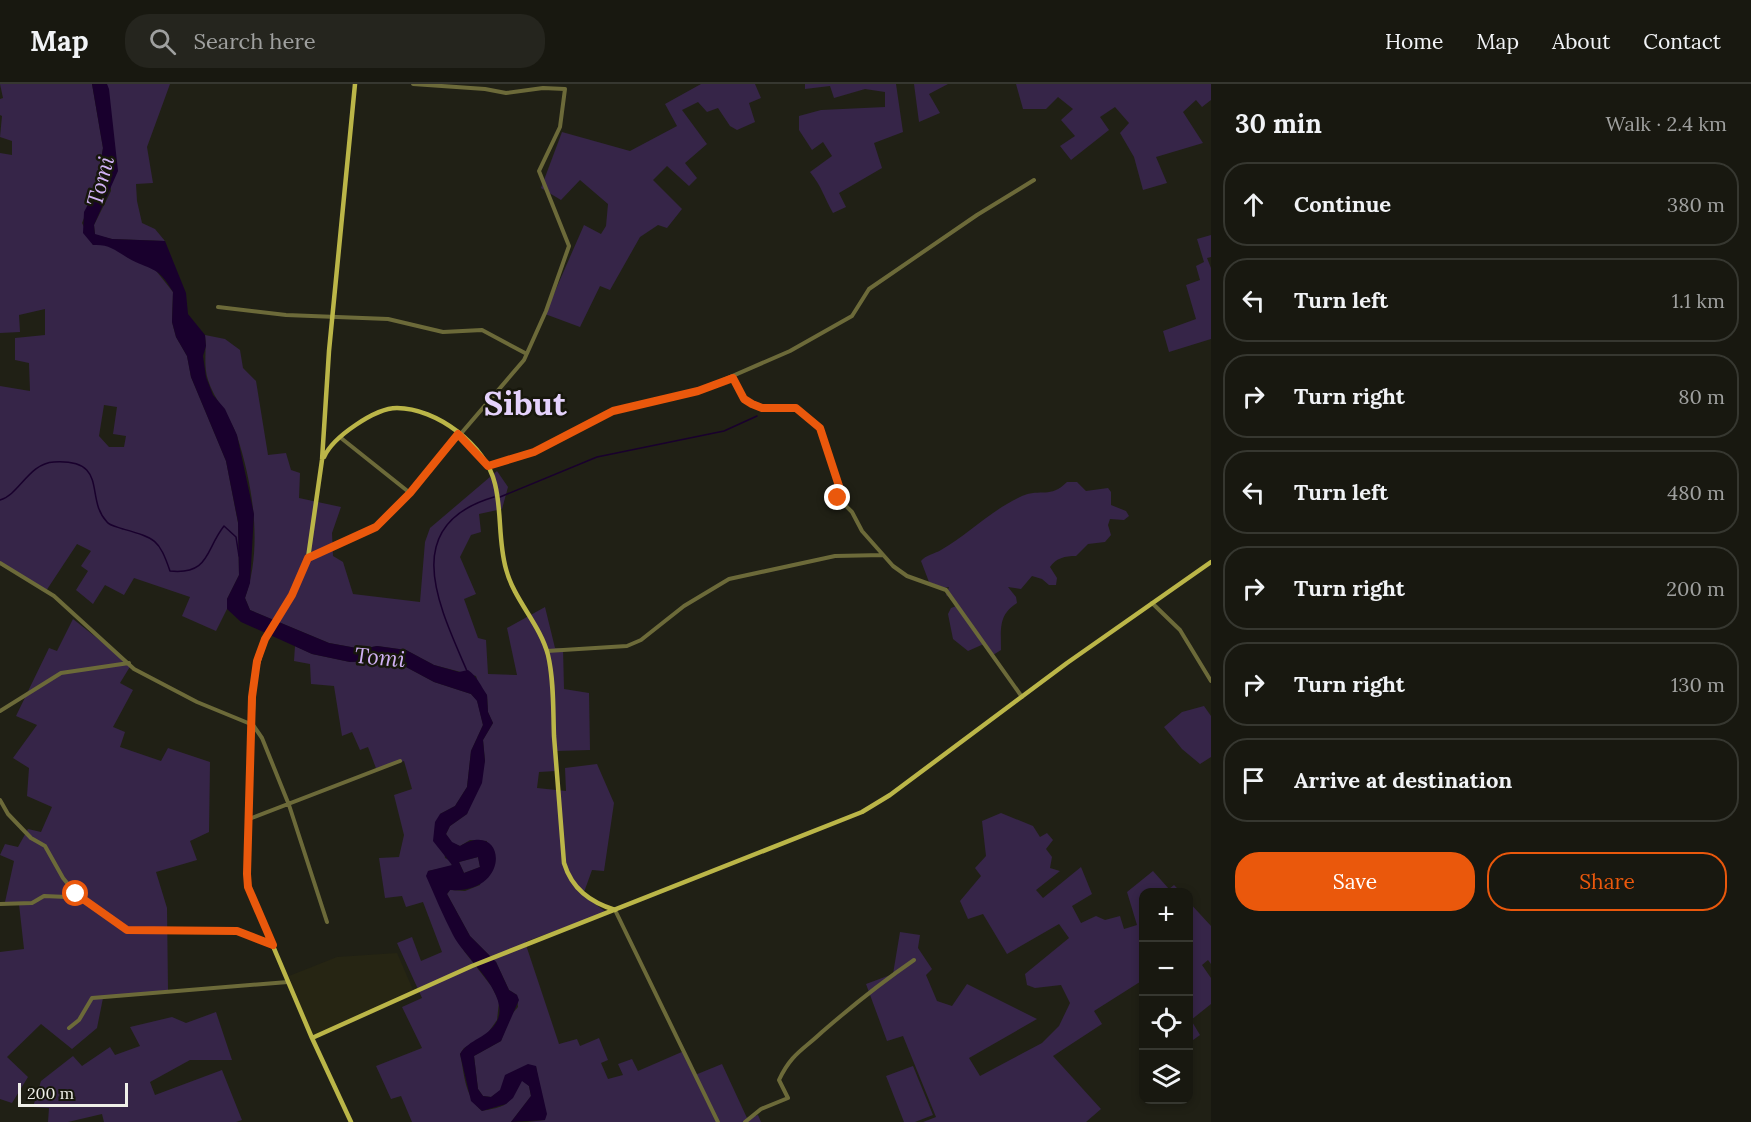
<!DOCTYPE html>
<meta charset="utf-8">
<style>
body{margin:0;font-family:Lora,serif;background:#25251e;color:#f1f3f6}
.controls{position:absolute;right:18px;bottom:18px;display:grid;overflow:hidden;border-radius:12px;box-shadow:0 3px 9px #0003}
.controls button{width:54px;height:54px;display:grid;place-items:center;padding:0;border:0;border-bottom:2px solid #363730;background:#181810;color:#f1f3f6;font:30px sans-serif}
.scale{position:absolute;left:18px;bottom:15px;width:110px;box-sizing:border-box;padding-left:6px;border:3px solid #efefe8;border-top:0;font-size:16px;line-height:21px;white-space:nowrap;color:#efefe8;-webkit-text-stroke:4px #17170c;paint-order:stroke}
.stop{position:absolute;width:18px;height:18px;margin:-14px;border:4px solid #ea580c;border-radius:50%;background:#fff}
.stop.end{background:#ea580c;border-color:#fff;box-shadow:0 2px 6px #0008}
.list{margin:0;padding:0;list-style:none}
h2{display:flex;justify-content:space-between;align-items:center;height:78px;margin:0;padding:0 24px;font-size:26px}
h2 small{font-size:20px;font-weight:400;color:#9fa09f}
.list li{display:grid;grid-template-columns:39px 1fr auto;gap:18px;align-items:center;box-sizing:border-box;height:84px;margin:0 12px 12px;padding:0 12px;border:2px solid #363730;border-radius:24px}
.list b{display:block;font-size:22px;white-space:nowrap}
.list em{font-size:20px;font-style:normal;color:#9fa09f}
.actions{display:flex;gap:12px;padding:18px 24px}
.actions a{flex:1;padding:14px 0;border:2px solid #ea580c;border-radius:24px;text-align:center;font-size:21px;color:#ea580c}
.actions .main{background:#ea580c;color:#fff}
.icon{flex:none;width:33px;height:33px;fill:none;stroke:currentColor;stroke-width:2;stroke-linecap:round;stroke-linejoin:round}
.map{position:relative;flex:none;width:1211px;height:1038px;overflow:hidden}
header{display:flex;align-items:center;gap:36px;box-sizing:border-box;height:84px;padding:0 30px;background:#181810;border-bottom:2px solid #363730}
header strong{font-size:28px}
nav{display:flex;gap:33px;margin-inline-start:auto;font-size:21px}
.search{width:420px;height:54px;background:#25251e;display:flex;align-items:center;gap:15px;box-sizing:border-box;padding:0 21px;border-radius:24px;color:#9fa09f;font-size:22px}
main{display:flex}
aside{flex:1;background:#181810}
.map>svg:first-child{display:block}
.built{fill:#262513}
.green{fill:#362548;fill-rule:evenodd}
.water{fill:#19002d;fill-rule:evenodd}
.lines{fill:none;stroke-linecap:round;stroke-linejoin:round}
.stream{stroke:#19002d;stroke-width:1.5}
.minor{stroke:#6c6a39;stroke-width:4}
.major{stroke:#bbb648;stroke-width:4.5}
.route{stroke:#ea580c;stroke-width:8}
.labels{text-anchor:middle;stroke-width:5;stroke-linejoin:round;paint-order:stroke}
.water-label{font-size:22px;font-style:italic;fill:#d1b2f5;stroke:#17170c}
.town-label{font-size:33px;font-weight:bold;fill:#e5d2fc;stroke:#17170c}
</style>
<header>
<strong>Map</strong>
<div class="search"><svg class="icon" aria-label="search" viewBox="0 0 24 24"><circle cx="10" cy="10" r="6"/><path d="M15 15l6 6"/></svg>Search here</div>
<nav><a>Home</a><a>Map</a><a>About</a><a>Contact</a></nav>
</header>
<main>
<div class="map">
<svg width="1211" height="1038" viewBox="0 0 1211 1038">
<rect width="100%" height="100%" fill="#202015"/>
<path class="built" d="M397 869 413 906 312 952 289 892 337 873Z"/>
<path class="green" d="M0 0H92L103 64 96 105 82 139 93 161 104 160 120 166 127 173 153 183 173 208 172 238 176 253 187 272 191 293 226 377 238 439 239 491 227 515V525L216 547 182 532 190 513 134 494 124 511 105 501 93 520 76 506 88 487 81 482 91 467 77 460 46 507 0 481V302L30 307 29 279 15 276V254L45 251V225L19 231 20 248 0 249V69L12 71V57L0 53 2 32 0 31V15L3 14ZM104 321 117 323 113 350 126 352 124 363H109L99 352Z
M107 0H170L147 63 153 99 136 100 137 117 142 139 155 145 165 157 112 155 95 151 94 141 111 107Z
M701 0H755L761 14 749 19 755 38 737 46 730 42 718 24 707 28 698 18 682 26 707 60 685 79 697 94 689 102 667 82 653 96 682 125 667 144 658 141 640 153 610 206 600 202 580 243 545 230 584 141 601 150 606 142 608 120 580 96 561 116 541 104 562 48 630 67 677 42 665 20Z
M805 0H896L903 48 874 59 882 84 839 109 846 123 833 129C824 113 822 103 810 88L832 72 823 58 812 66 799 46V32L821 26 885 23V8L865 5 834 14 830 2 805 5Z
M914 0H948L929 10 940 29 919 38Z
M1016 0H1211V16L1202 23 1196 16 1183 28 1203 59 1156 73 1167 99 1143 106 1134 73 1120 49 1129 39 1115 23 1100 33 1109 46 1071 76 1060 62 1075 52 1061 36 1073 25 1058 13 1046 25H1023Z
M1211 151V173L1207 174 1211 184V255L1169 268 1163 247 1196 235 1186 201 1200 196 1196 182 1204 178 1197 155Z
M205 251 225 255 240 266 243 284 256 297 268 371 286 369 291 386 300 389 299 414 341 423 332 449 333 472 343 478 353 510 420 518 425 458 430 444 497 387 508 403 502 425 479 430 481 448 471 451 460 473 476 510 464 515 478 554 486 556 488 590 517 591 507 544 545 523 555 564H563L564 605 589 609 590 666 555 667 556 687 539 688 537 704 566 707 565 684 597 680 614 719 604 787 592 786 583 811 606 828 525 858 559 960 577 955 580 962 599 954 608 976 601 979 608 995 623 991 618 980 632 975 638 987 684 967 695 991 722 980 747 1034 758 1031 761 1038H527L545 1036 536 982 491 1013 483 1012 478 1005 474 972 501 957 511 931 518 923 517 911 509 906 496 878 470 852 447 810 450 806 465 807 480 801 487 757 470 756 460 762 452 759 446 750 450 742 467 730 485 677 483 656 493 639 488 628 487 611 480 605 476 592 434 581 406 566 377 562 362 565 329 559 250 526 245 514C263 464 253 401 237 352 230 331 214 316 208 296 203 280 207 266 205 251Z
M1067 398H1077L1086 407 1108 404 1111 408V421L1126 427 1129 432 1124 436 1110 435 1108 441 1111 451 1105 458 1088 460 1076 472C1065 472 1056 474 1050 483L1057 494 1056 501H1049L1042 495 1032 492 1021 505 1008 503 1016 513 1017 519C998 531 1001 545 1001 566L993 571 988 568 986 559 968 567 953 555 948 530 951 524 959 521 946 511 949 503 944 504 929 498 921 477C926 471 934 470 941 466 969 450 991 426 1022 412 1041 404 1050 415 1067 398Z
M73 535 131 581 120 599 133 606 113 643 125 648 120 663 161 677 168 664 210 678 209 748 190 757 197 776 156 788 167 824 168 906 103 914 97 944 72 965 41 940 7 973 28 993 12 1019 0 1015V868L24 865 19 820 5 818 14 777 0 771 5 760 18 763 28 745 41 748 52 723 27 712 29 684 13 674 37 641 16 632 49 564 57 567Z
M295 562 312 570 350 578 393 576 434 598 471 610 477 616 483 641 471 667 467 703 455 722 440 730 445 774 451 777 452 782 428 787 464 867 492 903 499 918 497 936 485 953 464 964 460 970C465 992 464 1011 482 1027 515 1021 505 1019 522 996L529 1002 531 1012 511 1038C479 1038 445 1038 412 1038L401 1012 391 1015 376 982 422 964 402 923 422 914 397 859 412 853 421 877 442 868 423 818 406 823 402 812 385 814 379 774 399 773 404 751 394 711 412 705 404 677 377 687 368 663 360 666 352 648 342 652 334 602 311 600 310 580 294 577Z
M1204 622 1211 632V673L1200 680 1182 665 1164 643 1182 628Z
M1001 729 1033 742 1040 753 1047 749 1053 756 1046 765 1052 773 1050 784 1060 787 1036 806 1043 814 1081 783 1092 810 1072 822 1081 839 1096 832 1105 836 1120 832 1124 845 1137 841 1127 808 1153 787 1169 805 1174 801 1181 808H1144L1143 896 1094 927 1102 940 1053 972 1101 1025 1086 1038H923L936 1033 903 952 887 957 866 900 893 890 900 848 920 851 918 864 932 885 926 891 937 917 952 922 967 900 1037 935 969 974 980 992 1042 959 1059 942 1070 919 1061 901 1035 904 1027 901 1025 890 1069 854 1059 840 1007 870 983 830 968 835 960 817 981 792 975 784 986 772 982 737Z
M478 773 480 783 464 789 459 778Z
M1188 817 1211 842V880L1208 876 1202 881 1211 894V920L1191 936 1200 951 1189 959V926L1191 924 1188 873 1191 871 1188 868Z
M216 928 232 976H190L150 998 155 1011 222 986 242 1036 236 1038H104L102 1030 68 1038H48L49 1024 33 1023 41 997 73 972 82 982 110 963 115 971 140 962 130 943 172 933 186 939Z
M913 982 933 1031 915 1038H904L886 992Z"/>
<path class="water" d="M92 0H107L109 5 118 87 94 141 95 150 112 155 165 157 186 209 188 230 205 251 206 262 203 272 206 293 213 311 225 325 237 351 254 430 250 499 245 514 250 526 329 559 362 565 377 562 406 566 434 581 459 588 468 586C477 592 481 602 487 611L488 628 493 639 483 656 485 677 482 699 467 730 450 742 446 750 452 758 460 762C506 734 513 810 450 806L447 810 470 852 496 878 509 906 517 911 519 916 501 957 474 972 478 1005 483 1012 491 1013 500 1006 505 991 528 980 536 982 547 1030 545 1036 511 1038 531 1012 529 1002 522 997 513 1014 506 1020 482 1027 471 1017 460 970C469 955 488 954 497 937 511 910 464 873 453 851 443 832 435 812 426 792L428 787 452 781 433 757 435 738 440 730 455 722 467 703 471 667 483 641 477 617 471 610 434 598 393 576 350 578 312 570 241 538 227 525V515L239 491 238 438 226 377 191 293 187 272 176 253 172 238 173 208C157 180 150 187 128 174 115 166 109 160 93 161L83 149 84 128 96 105 103 64ZM478 773 480 783 464 789 459 778Z"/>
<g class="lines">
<path class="stream" d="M500 413 597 373 724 347 757 332
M0 416C19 411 29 379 54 378 110 375 84 414 107 438 110 442 118 443 123 445 155 454 159 455 170 487 210 491 205 466 224 442L236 453 239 472
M467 587C439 522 398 441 494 413"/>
<path class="minor" d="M218 223 286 231 388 235 443 248 482 246 525 269
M733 294 744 315 752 320 762 324H796L820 344 839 402 838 414 852 428 862 447 893 482 907 492 946 506 1022 613
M341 354 410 409
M488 382 534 368 613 327 698 307 790 267 852 232 869 205 977 131 1034 96
M308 474 376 443 410 409 524 276 546 227 569 162 539 87 560 43 565 5 543 4 506 9 485 5 413 0
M0 479 54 512 134 585 197 618 253 641 262 654 289 721 327 838
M1152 519 1180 546 1211 597
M547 567 627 562 641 556 684 522 729 495 835 472 883 471
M0 627 61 589 129 579
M0 716 8 730 31 754 45 762 63 794 76 810 127 846 237 847 273 861
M249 735 400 677
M0 820 32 819 44 812 67 813 86 818
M615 826 718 1038
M69 944 79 936 92 914 288 898
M745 1038 761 1025 788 1014 779 996C791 970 803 966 822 948 852 922 882 898 914 876"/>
<path class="major" d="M324 373C333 353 375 324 397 324 436 324 486 361 495 400 502 428 498 457 506 485 514 516 540 540 548 571 554 596 553 626 554 652 557 694 561 737 564 779 572 805 590 818 615 826
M312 954 472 882 862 728 890 711 1067 579 1211 478
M351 1038 312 954 248 803 247 790 254 593 265 555 292 511 308 474 322 376 329 267 355 0"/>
</g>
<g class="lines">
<path class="route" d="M76 810 127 846 237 847 273 861 248 803 247 790 252 613 257 577 265 555 292 511 308 474 376 443 410 409 458 350 488 382 534 368 613 327 698 307 733 294 744 315 752 320 762 324H796L820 344 839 402 838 414"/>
</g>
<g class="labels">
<g class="water-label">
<text transform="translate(100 97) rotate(-75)" y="8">Tomi</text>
<text transform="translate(380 573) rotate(5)" y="8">Tomi</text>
</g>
<g class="town-label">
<text x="525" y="331">Sibut</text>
</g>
</g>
</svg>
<div class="controls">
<button>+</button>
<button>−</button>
<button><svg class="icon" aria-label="locate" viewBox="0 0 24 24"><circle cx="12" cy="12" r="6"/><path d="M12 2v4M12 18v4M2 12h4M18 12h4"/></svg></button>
<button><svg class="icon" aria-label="layers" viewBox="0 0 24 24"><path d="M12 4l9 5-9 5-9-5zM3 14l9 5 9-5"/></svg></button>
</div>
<div class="scale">200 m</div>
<div class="stop" style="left:76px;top:810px"></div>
<div class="stop end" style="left:838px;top:414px"></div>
</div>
<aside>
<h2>30 min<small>Walk · 2.4 km</small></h2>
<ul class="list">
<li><svg class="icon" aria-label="ahead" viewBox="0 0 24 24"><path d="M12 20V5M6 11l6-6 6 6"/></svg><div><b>Continue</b></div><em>380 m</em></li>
<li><svg class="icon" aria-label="left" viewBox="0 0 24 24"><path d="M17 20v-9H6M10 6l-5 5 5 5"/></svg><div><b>Turn left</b></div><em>1.1 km</em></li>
<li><svg class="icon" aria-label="right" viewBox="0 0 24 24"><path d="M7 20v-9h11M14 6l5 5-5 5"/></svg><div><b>Turn right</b></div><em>80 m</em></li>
<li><svg class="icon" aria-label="left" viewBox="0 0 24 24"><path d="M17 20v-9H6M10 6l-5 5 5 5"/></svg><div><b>Turn left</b></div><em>480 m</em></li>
<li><svg class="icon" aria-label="right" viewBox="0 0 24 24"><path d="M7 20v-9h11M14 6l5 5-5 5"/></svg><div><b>Turn right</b></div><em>200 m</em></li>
<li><svg class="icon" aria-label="right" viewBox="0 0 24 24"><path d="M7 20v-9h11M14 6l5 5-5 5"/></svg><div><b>Turn right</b></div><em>130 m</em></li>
<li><svg class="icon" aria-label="arrive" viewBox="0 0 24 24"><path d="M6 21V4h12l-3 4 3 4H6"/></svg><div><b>Arrive at destination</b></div></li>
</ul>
<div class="actions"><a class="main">Save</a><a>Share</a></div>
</aside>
</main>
